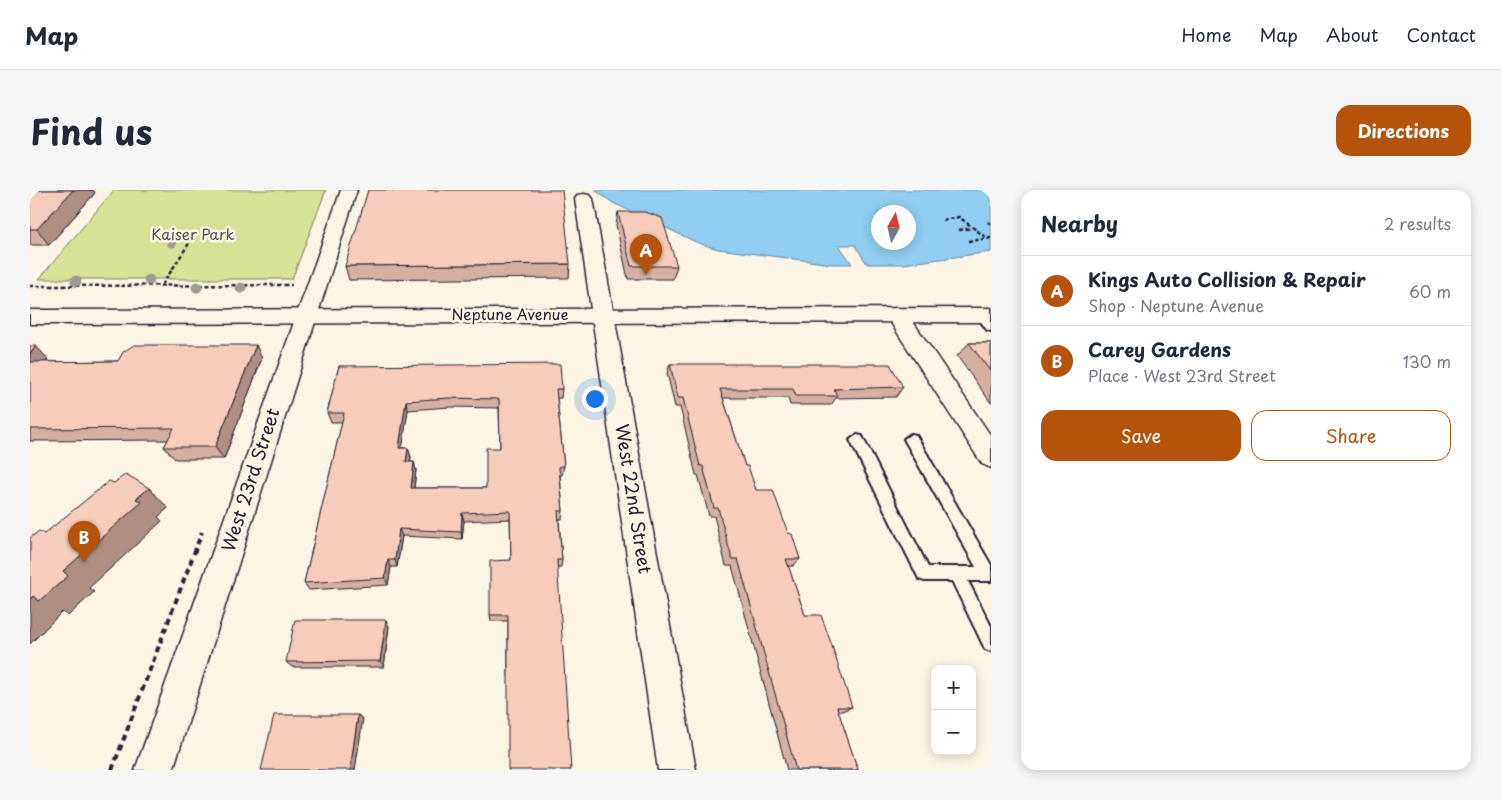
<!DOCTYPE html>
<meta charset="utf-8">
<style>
body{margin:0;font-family:"Playpen Sans",sans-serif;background:#f6f6f7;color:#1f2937}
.controls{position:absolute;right:15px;bottom:15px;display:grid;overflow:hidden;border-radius:10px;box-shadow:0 2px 12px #0003}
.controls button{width:45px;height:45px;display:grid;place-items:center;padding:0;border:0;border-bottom:1px solid #e0e1e3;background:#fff;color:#1f2937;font:25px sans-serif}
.compass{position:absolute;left:841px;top:15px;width:45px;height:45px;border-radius:50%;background:#fff;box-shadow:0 2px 12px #0003;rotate:8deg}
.you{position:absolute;left:564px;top:208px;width:18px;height:18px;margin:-12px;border:4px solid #fff;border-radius:50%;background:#1a73e8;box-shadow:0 0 0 8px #1a73e833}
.badge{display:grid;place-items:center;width:32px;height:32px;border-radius:50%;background:#b45309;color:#fff;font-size:16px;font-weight:700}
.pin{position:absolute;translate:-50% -41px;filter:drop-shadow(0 1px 2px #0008)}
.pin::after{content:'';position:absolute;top:26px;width:18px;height:15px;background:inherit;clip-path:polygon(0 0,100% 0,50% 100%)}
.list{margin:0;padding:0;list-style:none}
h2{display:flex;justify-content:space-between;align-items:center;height:65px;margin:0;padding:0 20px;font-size:21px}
h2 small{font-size:16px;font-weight:400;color:#747a83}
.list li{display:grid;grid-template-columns:32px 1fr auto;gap:15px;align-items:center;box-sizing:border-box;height:70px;padding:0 20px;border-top:1px solid #e0e1e3}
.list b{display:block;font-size:19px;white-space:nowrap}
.list p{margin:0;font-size:16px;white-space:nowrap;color:#747a83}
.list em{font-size:16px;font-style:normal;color:#747a83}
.actions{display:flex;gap:10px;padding:15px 20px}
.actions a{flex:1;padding:11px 0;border:1px solid #b45309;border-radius:15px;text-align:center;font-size:18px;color:#b45309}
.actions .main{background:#b45309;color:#fff}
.map{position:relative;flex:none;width:961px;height:580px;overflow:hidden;border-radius:15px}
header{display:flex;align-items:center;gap:30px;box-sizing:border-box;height:70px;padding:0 25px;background:#fff;border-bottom:1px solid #e0e1e3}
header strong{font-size:24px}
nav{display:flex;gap:28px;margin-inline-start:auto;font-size:18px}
.intro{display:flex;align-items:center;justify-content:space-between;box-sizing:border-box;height:120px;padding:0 30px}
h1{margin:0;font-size:35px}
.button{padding:12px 22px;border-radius:15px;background:#b45309;color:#fff;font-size:18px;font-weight:700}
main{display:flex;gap:30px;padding:0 30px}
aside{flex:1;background:#fff;border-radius:15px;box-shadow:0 2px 12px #0003}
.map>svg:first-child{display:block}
.green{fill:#d6e396;stroke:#7c8268}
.water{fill:#91cef1;stroke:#6589a8;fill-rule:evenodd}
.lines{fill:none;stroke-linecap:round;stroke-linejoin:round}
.service-casing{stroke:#22223b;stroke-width:4}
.minor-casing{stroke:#22223b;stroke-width:3}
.secondary-casing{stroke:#22223b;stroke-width:3}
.path-far1{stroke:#22223b;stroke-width:2.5;stroke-dasharray:4 2.5;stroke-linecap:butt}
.path{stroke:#22223b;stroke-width:4;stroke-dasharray:6 4.5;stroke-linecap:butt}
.service{fill:#fcf5e5;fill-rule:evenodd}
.minor{fill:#fcf5e5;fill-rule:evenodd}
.secondary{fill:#fcf5e5;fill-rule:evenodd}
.tree{fill:#9d9b94}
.wall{fill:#d5afa0;stroke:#22223b;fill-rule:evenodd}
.shaded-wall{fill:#ae8f82;stroke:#22223b}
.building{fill:#f8ccba;stroke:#22223b;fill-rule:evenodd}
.labels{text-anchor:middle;stroke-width:5;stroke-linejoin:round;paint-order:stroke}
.far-park-label{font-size:15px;fill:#4f5252;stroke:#fcf5e5}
.far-street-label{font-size:15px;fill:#22223b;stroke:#fcf5e5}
.street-label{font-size:18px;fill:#22223b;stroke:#fcf5e5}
</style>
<header>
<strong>Map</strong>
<nav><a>Home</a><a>Map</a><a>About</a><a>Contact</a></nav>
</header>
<div class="intro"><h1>Find us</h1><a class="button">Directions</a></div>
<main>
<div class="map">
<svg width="961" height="580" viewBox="0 0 961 580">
<rect width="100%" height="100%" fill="#fcf5e5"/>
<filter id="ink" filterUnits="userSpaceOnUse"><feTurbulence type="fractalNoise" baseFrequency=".02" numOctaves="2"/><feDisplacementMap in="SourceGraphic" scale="10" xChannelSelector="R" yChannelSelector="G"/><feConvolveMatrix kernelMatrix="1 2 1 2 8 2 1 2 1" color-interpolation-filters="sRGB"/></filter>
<g filter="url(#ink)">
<path class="green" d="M84 0H296L262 89H9Z"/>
<path class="water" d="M565 0H961V62L874 74H837L825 55H809L822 74H802L688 59 668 53 583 13ZM848 22H878V52H848Z"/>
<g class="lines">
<g class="service-casing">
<path id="service" d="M951 122 961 130V141L957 140 946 125Z
M881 244 886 245 961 375V391H938L961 436V461L955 459 922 391H894L889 389 820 250 827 245 832 246 898 377H946L874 249Z"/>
</g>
<g class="minor-casing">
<path id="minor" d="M311 0H327L143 580H105Z
M554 4 560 5 563 9 666 580H628L545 9 548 5Z
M867 118 875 120 961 246V278L952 274 856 125 859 120Z"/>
</g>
<g class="secondary-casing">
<path id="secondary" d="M961 118V132L0 134V120Z"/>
</g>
<path class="path-far1" d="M913 30 929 27 958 49
M958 32 961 34
M929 40 942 38
M938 51 961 48
M132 95 167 41
M0 96 262 95"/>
<path class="path" d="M82 580 172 342"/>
<use href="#service" class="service"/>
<use href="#minor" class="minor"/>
<use href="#secondary" class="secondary"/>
</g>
<g class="tree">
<circle cx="142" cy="53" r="5"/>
<circle cx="119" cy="90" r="5.5"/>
<circle cx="46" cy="91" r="5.5"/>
<circle cx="167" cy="97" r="5.5"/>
<circle cx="211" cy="98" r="5.5"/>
</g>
<path class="wall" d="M0 0H63L65 3 19 55H0Z
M588 22 647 76 643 89H598L586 35Z
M540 74 539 88 319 90 315 76Z
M939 153H961V213L927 166Z
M0 156 18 169 16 172 88 171 232 168 194 269H145L134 257 138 250 0 251Z
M640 174 873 197 866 207 806 208 801 215H760L758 208H693L715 276 726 300 758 343 770 369 763 376H758L775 425 822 517 812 521H808L828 580H757L702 376H696L684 326H679L668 285H666L650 217H645L637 183Z
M309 176 532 199 531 208H527L534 276 532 285H530L533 321 532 329H529L532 370 531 377H527L478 487V431H461L460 425 481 370 480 329 434 331 432 349 372 346 367 377H361L358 395 279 400 274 393 312 232H301L297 223ZM420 217 469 218 470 258 456 298H384L386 280 384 272H380L381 267 378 258H372L378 220Z
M359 436 354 477H262L256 472Z"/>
<path class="shaded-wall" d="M43 0H63L65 3 19 55 7 39Z
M226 155 232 168 194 269 185 257Z
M6 156 18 169 7 185 0 178V164Z
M376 211 378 220 371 267 369 258Z
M378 258 381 267 379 280 376 272Z
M384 272 386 280 383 306 381 298Z
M119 298 138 318 128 327 132 331 59 398 64 402 38 426 32 422 0 454V409L33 381 106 309Z
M432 323 434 331 432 349 431 342Z
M369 339 372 346 367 377 365 370Z
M358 370 361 377 358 395 355 388Z
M356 430 359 436 354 477 350 471Z
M328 525 333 529 325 580H320Z"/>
<path class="building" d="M0 0H43L7 39H0Z
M338 0H532L540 74 315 76Z
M588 22H615L632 28 647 76H601Z
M939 153H961V182Z
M104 155H226L185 257H134L144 238 0 239V172L88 171 93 162Z
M0 156H6L0 164Z
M530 174 532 199H526L534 276 529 277 533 321H528L532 370H527L541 580H478V425H460V371L481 370 480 321 432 323 431 342 369 339 365 370H358L355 388 274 393 314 223H297L309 176ZM419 208 469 209 470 258H456V298H381L384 272H376L378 258H369L376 211Z
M640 174H860L873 197 804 199 807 206H766L763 199H690L715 276H718L726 300H743L758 343 762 344 770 369H756L775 425H791L801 453 822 517H807L828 580H766L708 369H702L688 318H684L673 276H670L653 208H648Z
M96 284 119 298 106 309 112 312 33 381 38 386 9 411 3 406 0 409V348L9 341 14 344 79 291 84 293Z
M265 430H356L350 471 256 472Z
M244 525H328L320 580H231Z"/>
</g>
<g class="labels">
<g class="far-park-label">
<text x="163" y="50">Kaiser Park</text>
</g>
<g class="far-street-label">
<text x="480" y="130">Neptune Avenue</text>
</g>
<g class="street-label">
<text transform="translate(221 290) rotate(-72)" y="6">West 23rd Street</text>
<text transform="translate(603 309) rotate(81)" y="6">West 22nd Street</text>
</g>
</g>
</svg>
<div class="controls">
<button>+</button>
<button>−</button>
</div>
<svg class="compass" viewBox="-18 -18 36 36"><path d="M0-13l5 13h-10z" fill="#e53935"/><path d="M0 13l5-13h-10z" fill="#747a83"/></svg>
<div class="you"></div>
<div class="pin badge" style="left:616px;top:85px">A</div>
<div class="pin badge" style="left:54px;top:372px">B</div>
</div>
<aside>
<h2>Nearby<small>2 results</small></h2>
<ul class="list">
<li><span class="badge">A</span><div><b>Kings Auto Collision &amp; Repair</b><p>Shop · Neptune Avenue</p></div><em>60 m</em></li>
<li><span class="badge">B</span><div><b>Carey Gardens</b><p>Place · West 23rd Street</p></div><em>130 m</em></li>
</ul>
<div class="actions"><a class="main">Save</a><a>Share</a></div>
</aside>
</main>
